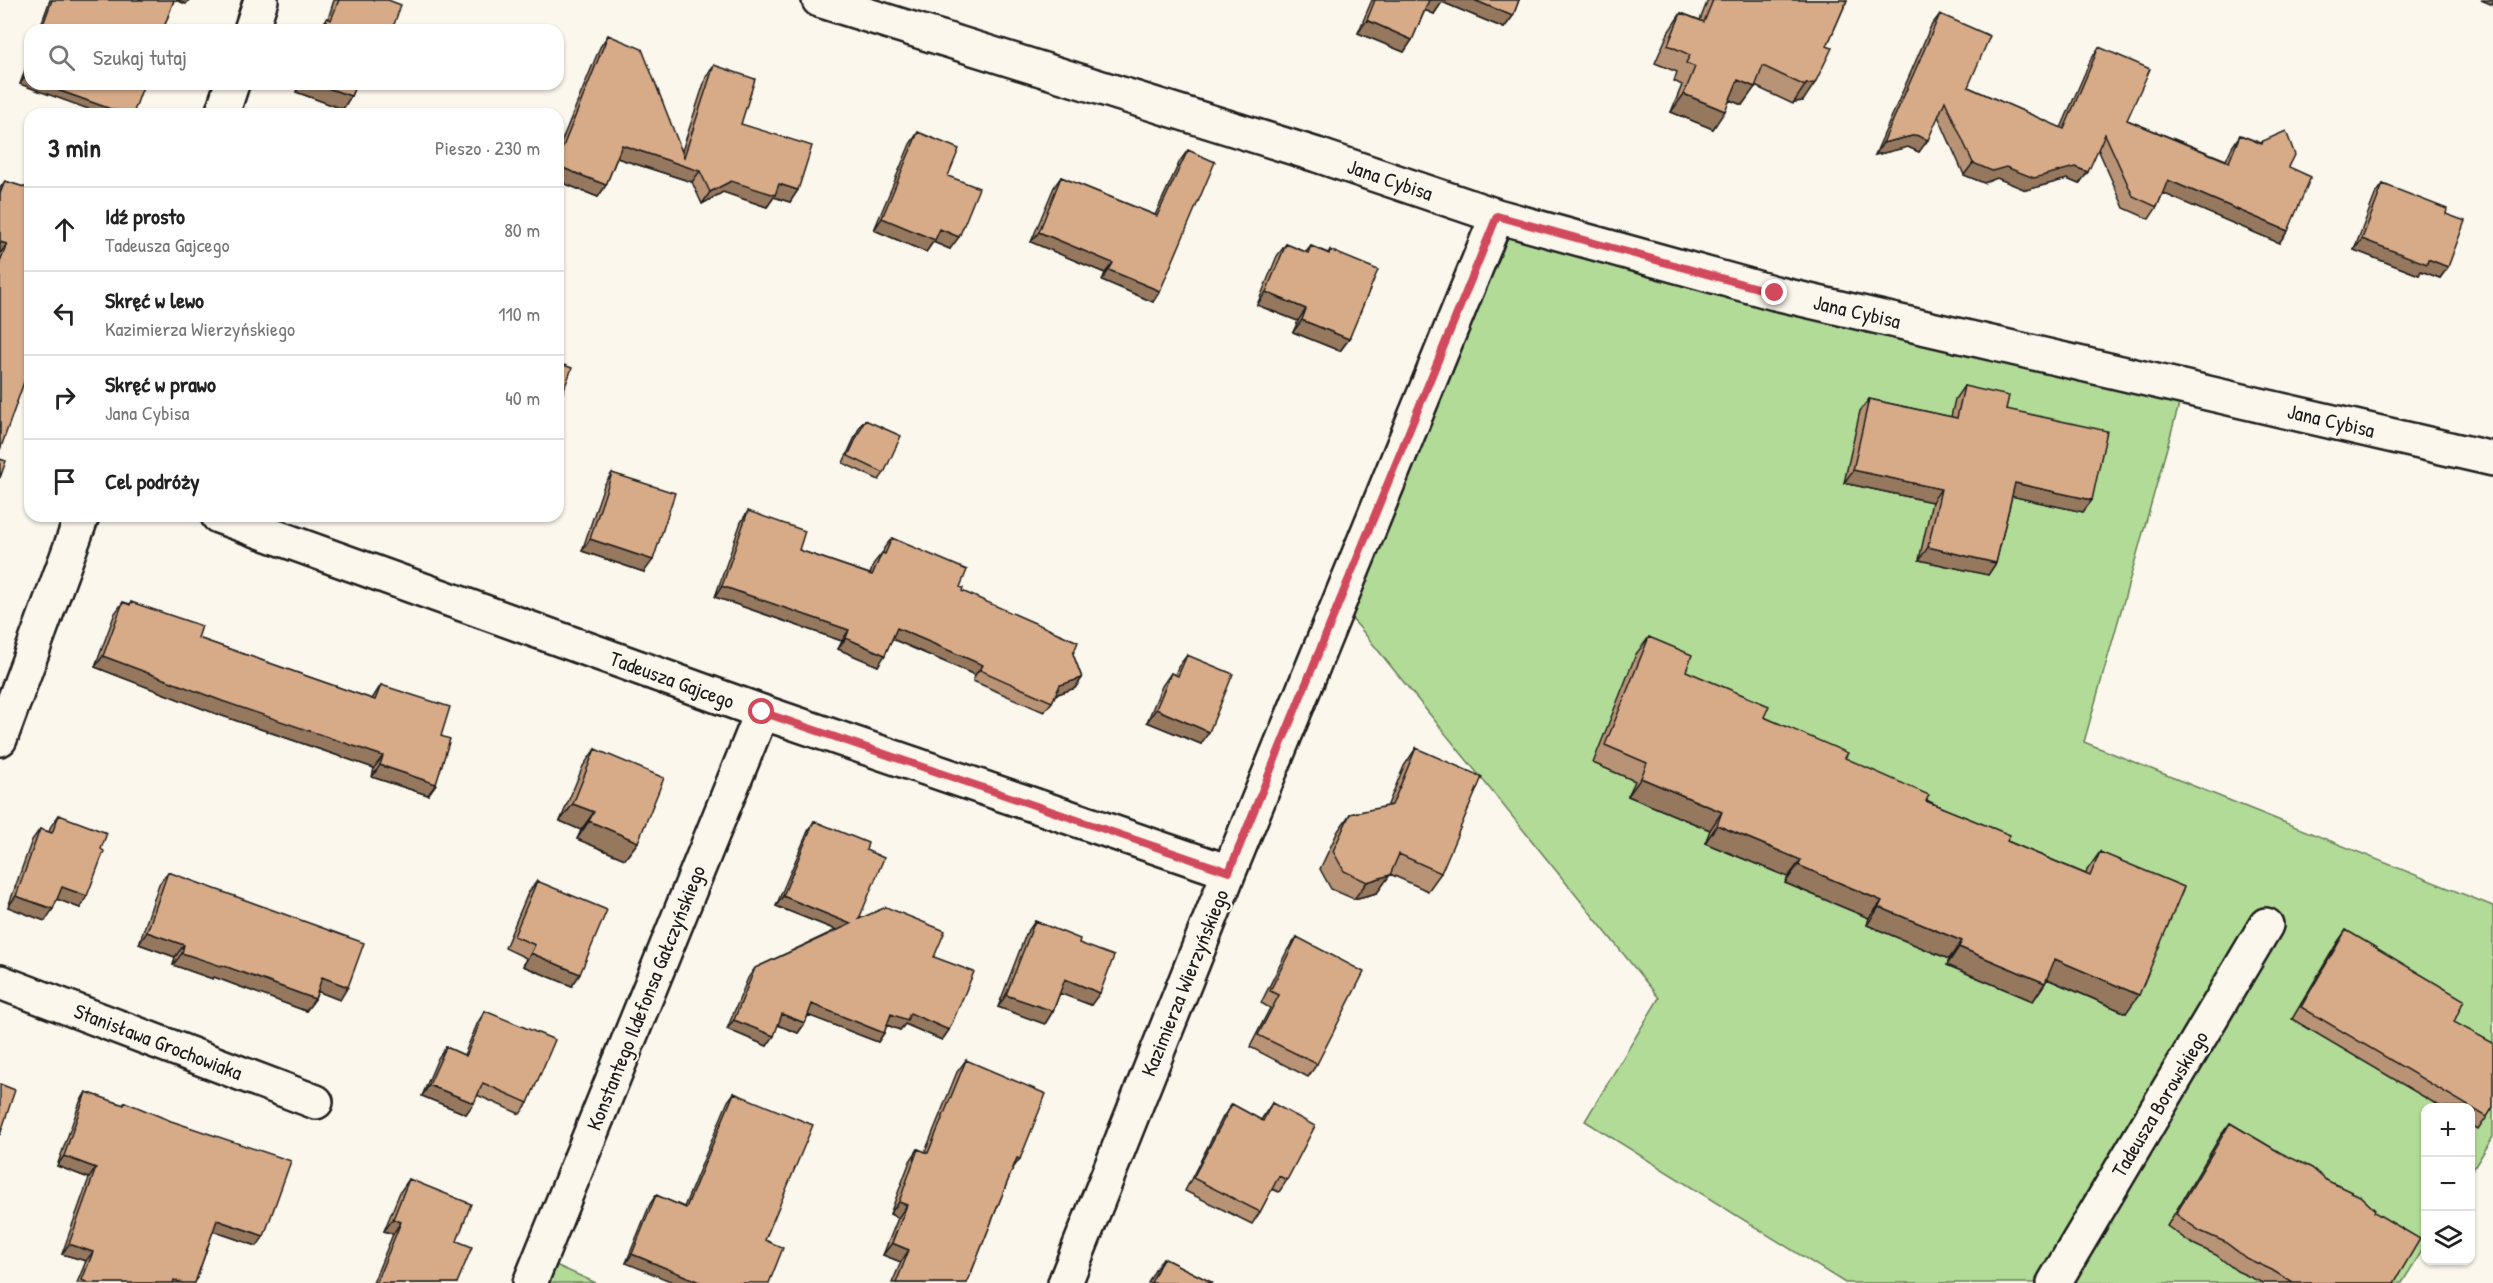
<!DOCTYPE html>
<html lang="pl">
<meta charset="utf-8">
<style>
body{margin:0;font-family:"Patrick Hand",sans-serif;background:#f2f2f2;color:#222}
.controls{position:absolute;right:18px;bottom:18px;display:grid;overflow:hidden;border-radius:12px;box-shadow:0 2px 4px #0004}
.controls button{width:54px;height:54px;display:grid;place-items:center;padding:0;border:0;border-bottom:2px solid #e0e0e0;background:#fff;color:#222;font:30px sans-serif}
.stop{position:absolute;width:18px;height:18px;margin:-14px;border:4px solid #d1495b;border-radius:50%;background:#fff}
.stop.end{background:#d1495b;border-color:#fff;box-shadow:0 2px 6px #0008}
.list{margin:0;padding:0;list-style:none}
h2{display:flex;justify-content:space-between;align-items:center;height:78px;margin:0;padding:0 24px;font-size:26px}
h2 small{font-size:20px;font-weight:400;color:#767676}
.list li{display:grid;grid-template-columns:39px 1fr auto;gap:18px;align-items:center;box-sizing:border-box;height:84px;padding:0 24px;border-top:2px solid #e0e0e0}
.list b{display:block;font-size:22px;white-space:nowrap}
.list p{margin:0;font-size:20px;white-space:nowrap;color:#767676}
.list em{font-size:20px;font-style:normal;color:#767676}
.icon{flex:none;width:33px;height:33px;fill:none;stroke:currentColor;stroke-width:2;stroke-linecap:round;stroke-linejoin:round}
.map{position:relative;flex:none;width:2493px;height:1283px;overflow:hidden}
.search{position:absolute;background:#fff;box-shadow:0 2px 4px #0004;left:24px;top:24px;width:540px;height:66px;display:flex;align-items:center;gap:15px;box-sizing:border-box;padding:0 21px;border-radius:18px;color:#767676;font-size:22px}
.panel{position:absolute;background:#fff;box-shadow:0 2px 4px #0004;left:24px;top:108px;width:540px;height:414px;border-radius:18px}
.map>svg:first-child{display:block}
.green{fill:#b2db97;stroke:#677c5a;stroke-width:1.5}
.lines{fill:none;stroke-linecap:round;stroke-linejoin:round}
.minor-casing{stroke:#1c1c1c;stroke-width:38}
.minor{stroke:#fbf7ec;stroke-width:33}
.wall{fill:#b99375;stroke:#1c1c1c;stroke-width:1.5}
.shaded-wall{fill:#96785f;stroke:#1c1c1c;stroke-width:1.5}
.building{fill:#d7ab88;stroke:#1c1c1c;stroke-width:1.5}
.route{stroke:#d1495b;stroke-width:8}
.labels{text-anchor:middle;stroke-width:4.5;stroke-linejoin:round;paint-order:stroke}
.street-label{font-size:21px;fill:#1c1c1c;stroke:#fbf7ec}
</style>
<div class="map">
<svg width="2493" height="1283" viewBox="0 0 2493 1283">
<rect width="100%" height="100%" fill="#fbf7ec"/>
<filter id="ink" filterUnits="userSpaceOnUse"><feTurbulence type="fractalNoise" baseFrequency=".0167" numOctaves="2"/><feDisplacementMap in="SourceGraphic" scale="12" xChannelSelector="R" yChannelSelector="G"/><feConvolveMatrix kernelMatrix="1 2 1 2 8 2 1 2 1" color-interpolation-filters="sRGB"/></filter>
<g filter="url(#ink)">
<path class="green" d="M1497 216 2184 387 2084 742 2493 906V1137L2471 1173 2470 1108H2426L2425 1246 2402 1283H1845L1585 1121 1659 998 1360 628 1338 604Z
M540 1258 596 1283H530Z"/>
<g class="lines">
<g class="minor-casing">
<path id="minor" d="M819 0 1317 155 1497 216 1775 293 2493 459
M251 30 261 0
M222 114 232 84
M218 516 762 712 1229 872
M0 739 82 516
M0 982 316 1102
M530 1283 762 712
M1065 1283 1229 872 1497 216
M2054 1283 2266 925"/>
</g>
<use href="#minor" class="minor"/>
</g>
<path class="wall" d="M50 0H174L163 30H39Z
M334 0H388L392 30H319L327 18 328 19Z
M1372 0H1519L1513 16 1504 28 1442 2 1434 14 1425 10 1412 40 1404 52 1358 33Z
M1708 0H1847L1803 101 1794 102 1793 104 1755 86 1742 105 1730 100 1713 129 1671 112 1682 85 1674 81 1677 72 1655 63 1669 31 1681 13 1700 20Z
M1940 14 1968 87 2061 128 2091 59 2099 47 2127 120 2226 160 2232 147 2240 135 2261 143 2263 141 2289 167 2279 243 2163 193 2157 207 2149 219 2124 208 2098 149 2079 184 2067 179 2026 190 1997 178 1984 183 1964 175 1938 116 1919 152 1908 147 1875 155 1931 26Z
M608 35 682 151 706 77 714 65 741 124 798 190 790 202 774 197 767 207 723 192 702 204 692 182 617 158 606 185 598 197 558 181V150L600 47Z
M30 56V84H20Z
M299 84H356L351 96 343 109 296 92Z
M918 132 948 176 950 249 933 242 926 252 874 230 910 144Z
M1188 150 1153 302 1102 280 1105 273 1031 242 1054 187 1061 177 1155 215 1180 161Z
M5 181 30 189 0 450V188Z
M2383 184 2446 214 2448 267 2440 278 2421 271 2419 275 2354 250 2375 195Z
M1286 244 1306 252 1311 246 1328 253 1330 250 1349 339 1340 351 1293 332 1298 321 1257 305 1277 256Z
M1964 386 2006 409 2092 500 2083 512 2012 496 1996 563 1988 575 1919 560 1932 502 1844 483 1860 411 1869 399 1951 417 1955 399Z
M865 420 884 473 879 480 843 463 860 426Z
M612 473 644 572 582 551 604 485Z
M748 511 799 550 870 574 874 563 882 553H883L884 548 892 538 960 587 962 591 1073 654 1082 678 1075 688 1055 695 1052 702 1044 712 973 681 975 675 892 639 878 666 838 649 842 641 715 597 741 522Z
M123 602 130 604 131 602 198 638 372 699 381 685 441 736 436 784 428 795 372 777 374 768 214 713 95 667 115 613Z
M1649 637 1686 671 1764 717 2007 841 2086 874 2087 870 2100 852 2126 1013 2047 979 2045 983 2033 1001 1947 965 1949 959 1867 925 1869 918 1785 883 1788 877 1705 843 1710 830 1628 796 1635 781 1593 763 1636 654Z
M1187 655 1201 744 1147 722 1162 686 1171 673 1175 675 1178 667Z
M1416 748 1441 873 1428 891 1390 874 1377 893 1354 899 1331 889 1320 869 1338 831 1350 814 1387 807 1404 766Z
M595 749 638 842 625 859 577 839 581 830 560 821 583 766Z
M59 815 80 908 57 899 45 921 8 907 32 840 40 829 49 832 51 826Z
M814 821 866 850 859 919 934 957 949 1030 942 1040 905 1024 900 1030 887 1025 884 1033 878 1042 808 1015 805 1023 798 1033 778 1025 767 1046 727 1029 748 978 755 968 836 930 776 906 808 831Z
M168 872 340 1000 318 991 315 999 306 1011 214 977 213 979 173 965 175 957 139 944 159 884Z
M537 881 580 974 572 986 523 966 526 958 505 948 528 893Z
M1035 921 1079 943 1091 1005 1060 993 1053 1011 1045 1024 998 1007 1026 934Z
M2346 930 2454 1022 2487 1117 2478 1130 2470 1125V1107H2441L2292 1019 2337 943Z
M1297 937 1317 1064 1308 1077 1250 1047 1270 1008 1261 1003 1288 949Z
M485 1011 528 1103 520 1114 477 1095 466 1114 422 1096 438 1058 446 1047 464 1055 478 1022Z
M966 1060 1012 1170 967 1283H892L901 1262 883 1255 898 1218 890 1214 910 1161 918 1149 925 1152 957 1072Z
M86 1092 123 1105 125 1102 257 1246 213 1231 195 1283H77L86 1261 62 1254 89 1178 57 1166 80 1102Z
M734 1093 765 1240 626 1263 650 1204 656 1195 684 1207 728 1101Z
M1272 1103 1287 1180 1279 1192 1272 1189 1260 1212 1252 1224 1185 1191 1223 1117 1232 1104 1261 1120Z
M2230 1123 2326 1180 2374 1212 2394 1283H2263L2237 1271 2216 1255 2191 1243 2167 1226 2221 1135Z
M409 1179 457 1241V1283H373L393 1234 384 1231 400 1192Z
M1163 1258 1213 1283H1148L1155 1270Z"/>
<path class="shaded-wall" d="M175 0H189L186 4Z
M1428 0H1474L1513 16 1504 28 1442 2 1434 14 1422 9Z
M2481 0H2493V5Z
M1367 20 1412 40 1404 52 1358 33Z
M24 78 30 80V84H41L125 114H102L20 84Z
M1738 80 1755 87 1742 105 1725 98Z
M1815 83 1803 101 1794 102 1806 84Z
M302 84H316L351 96 343 109 296 92Z
M1684 94 1725 111 1713 129 1671 112Z
M1916 135 1928 140 1919 152 1908 147 1875 155 1883 143Z
M622 145 700 171 692 182 614 157Z
M1973 163 2006 167H2075L2088 172 2079 184 2067 179 2026 190 1997 178 1984 183 1964 175Z
M558 166 606 185 598 197 558 181Z
M2168 180 2288 231 2279 243 2160 192Z
M731 181 779 184 798 190 790 202 774 197 767 207 723 192 702 204 710 192Z
M882 218 940 229 959 237 950 249 933 242 926 252 874 230Z
M1039 232 1113 263 1105 273 1031 242Z
M2362 239 2428 259 2448 267 2440 278 2421 271 2419 275 2354 250Z
M0 242 7 244 0 254Z
M1109 270 1160 291 1153 302 1102 280Z
M1266 292 1306 309 1298 321 1257 305Z
M1302 320 1349 339 1340 351 1293 332Z
M1853 470 1941 489 1932 502 1844 483Z
M2015 483 2092 500 2083 512 2006 495Z
M590 539 653 560 644 572 582 551Z
M1928 547 1996 563 1988 575 1919 560Z
M722 586 849 630 842 641 715 597Z
M897 628 983 665 975 675 890 638Z
M846 638 885 655 878 666 838 649Z
M103 656 383 756 374 768 214 713 95 667Z
M1082 678 1075 688 1052 696 1060 685Z
M1156 709 1209 732 1201 744 1147 722Z
M380 765 436 784 428 795 372 777Z
M1641 778 1722 812 1710 830 1628 796Z
M573 804 594 812 581 830 560 821Z
M589 821 638 842 625 859 577 839Z
M1717 825 1801 860 1788 877 1705 843Z
M1798 865 1882 901 1869 918 1785 883Z
M1390 875 1377 893 1354 899 1367 882Z
M62 887 87 896 80 908 54 898Z
M16 896 53 909 45 921 8 907Z
M783 896 851 924 844 933 776 906Z
M1879 907 1962 941 1949 959 1867 925Z
M147 932 184 945 175 957 139 944Z
M1959 947 2045 983 2033 1001 1947 965Z
M182 953 222 965 315 999 306 1011 214 977 213 979 173 965Z
M531 953 580 974 572 986 523 966Z
M2055 959 2139 995 2126 1013 2043 977Z
M322 977 348 987 340 1000 314 990Z
M1065 979 1100 993 1091 1005 1056 992Z
M1006 995 1053 1011 1045 1024 998 1007Z
M812 1004 884 1033 878 1042 805 1014Z
M910 1013 949 1030 942 1040 905 1024 900 1030 884 1024 891 1014Z
M782 1014 805 1023 798 1033 775 1024Z
M734 1020 774 1036 767 1046 727 1029Z
M429 1085 474 1103 466 1114 422 1096Z
M64 1156 96 1168 89 1178 57 1166Z
M1017 1158 1020 1159 1011 1171Z
M899 1202 907 1205 898 1218 890 1214Z
M393 1219 401 1222 393 1234 384 1231Z
M217 1220 264 1236 257 1246 210 1230Z
M892 1243 909 1250 901 1262 883 1255Z
M69 1244 93 1252 86 1261 62 1254Z
M632 1254 702 1283H675L626 1263Z"/>
<path class="building" d="M52 0H174L163 30H41Z
M339 0H388L401 5 392 30H323L327 18 331 20Z
M1375 0H1429L1412 40 1367 20Z
M1474 0H1519L1513 16Z
M1713 0H1847L1827 46 1832 48 1815 83 1806 84 1805 86 1763 66 1755 87 1738 80 1725 111 1684 94 1695 67 1686 63 1690 55 1668 45 1681 13 1704 22Z
M1940 14 1990 36 1968 87 2064 129 2099 47 2150 69 2127 120 2229 162 2240 135 2262 144 2263 141 2286 131 2295 155 2289 167 2311 177 2288 231 2168 180 2157 207 2133 196 2105 134 2088 172 2075 167 2034 178 2006 167 1992 171 1973 163 1945 101 1928 140 1916 135 1883 143Z
M608 35 642 49 684 157 714 65 755 79 741 124 812 146 798 190 779 184 775 195 731 181 710 192 700 171 622 145 606 185 558 166V159Z
M30 62V80L24 78Z
M41 84H144L133 114H125Z
M316 84H356L351 96Z
M918 132 959 149 948 176 979 188 959 237 940 229 935 240 882 218Z
M1188 150 1215 162 1160 291 1109 270 1113 263 1039 232 1061 177 1157 216Z
M5 181 30 189V365L0 450V262L7 244 0 242V194Z
M2383 184 2447 209 2446 214 2465 221 2448 267 2428 259 2427 264 2362 239Z
M1286 244 1308 253 1311 246 1329 254 1330 250 1378 270 1349 339 1302 320 1306 309 1266 292Z
M558 363 572 368 558 405Z
M1964 386 2009 396 2006 409 2107 431 2092 500 2015 483 1996 563 1928 547 1941 489 1853 470 1869 399 1957 418Z
M865 420 901 436 884 473 848 456Z
M0 459 6 461 0 478Z
M612 473 675 493 653 560 590 539Z
M748 511 805 531 799 550 872 575 882 553 885 554 892 538 967 570 960 587 963 588 962 591 1078 642 1073 654 1082 678 1060 685 1052 702 980 670 983 665 897 628 885 655 846 638 849 630 722 586Z
M123 602 130 605 131 602 202 626 198 638 375 700 381 685 450 707 441 736 450 739 436 784 380 765 383 756 222 701 103 656Z
M1649 637 1692 655 1686 671 1769 706 1764 717 1848 753 1845 758 1929 795 1926 801 2010 835 2007 841 2090 876 2100 852 2184 887 2139 995 2055 959 2045 983 1959 947 1962 941 1879 907 1882 901 1798 865 1801 860 1717 825 1722 812 1641 778 1647 763 1605 745Z
M1187 655 1233 674 1209 732 1156 709 1171 673 1178 676Z
M1416 748 1482 777 1441 873 1399 854 1390 875 1367 882 1344 871 1333 851 1350 814 1392 805Z
M595 749 664 778 638 842 589 821 594 812 573 804Z
M59 815 107 833 101 849 104 851 87 896 62 887 53 909 16 896 40 829 52 833Z
M814 821 868 843 866 850 884 858 859 919 886 907 945 931 934 957 974 972 949 1030 910 1013 907 1020 891 1014 884 1033 812 1004 805 1023 782 1014 774 1036 734 1020 755 968 851 924 783 896Z
M168 872 364 943 348 987 322 977 315 999 222 965 221 966 182 953 184 945 147 932Z
M537 881 607 910 580 974 531 953 535 945 514 936Z
M1035 921 1080 939 1079 943 1114 956 1100 993 1065 979 1053 1011 1006 995Z
M2346 930 2464 1000 2454 1022 2493 1043V1107L2487 1117 2301 1007Z
M1297 937 1364 972 1317 1064 1258 1035 1279 995 1270 991Z
M485 1011 555 1040 528 1103 483 1083 474 1103 429 1085 446 1047 466 1056Z
M966 1060 1046 1094 1020 1159 1017 1158 967 1283H896L909 1250 892 1243 907 1205 899 1202 918 1149 928 1153Z
M0 1084 15 1090 0 1135Z
M86 1092 124 1105 125 1102 171 1121 291 1161 264 1236 217 1220 195 1283H183L174 1280 173 1283H89L82 1280 93 1252 69 1244 96 1168 64 1156Z
M734 1093 813 1125 765 1240 783 1248 769 1283H702L632 1254 656 1195 686 1208Z
M1272 1103 1315 1126 1287 1180 1279 1176 1260 1212 1193 1178 1232 1104 1263 1121Z
M2230 1123 2279 1152 2312 1168 2326 1180 2360 1196 2375 1210 2374 1212 2420 1239 2394 1283H2293L2272 1270 2246 1258 2225 1242 2200 1231 2176 1214Z
M409 1179 471 1204 457 1241 472 1247 457 1283H376L401 1222 393 1219Z
M1163 1258 1213 1283H1151Z"/>
</g>
<g class="lines" filter="url(#ink)">
<path class="route" d="M762 712 1229 872 1497 216 1775 293"/>
</g>
<g class="labels">
<g class="street-label">
<text transform="translate(1390 180) rotate(19)" y="7">Jana Cybisa</text>
<text transform="translate(1857 312) rotate(13)" y="7">Jana Cybisa</text>
<text transform="translate(2331 421) rotate(13)" y="7">Jana Cybisa</text>
<text transform="translate(672 680) rotate(20)" y="7">Tadeusza Gajcego</text>
<text transform="translate(1185 983) rotate(-68)" y="7">Kazimierza Wierzyńskiego</text>
<text transform="translate(646 998) rotate(-68)" y="7">Konstantego Ildefonsa Gałczyńskiego</text>
<text transform="translate(158 1042) rotate(21)" y="7">Stanisława Grochowiaka</text>
<text transform="translate(2160 1104) rotate(-59)" y="7">Tadeusza Borowskiego</text>
</g>
</g>
</svg>
<div class="controls">
<button>+</button>
<button>−</button>
<button><svg class="icon" aria-label="layers" viewBox="0 0 24 24"><path d="M12 4l9 5-9 5-9-5zM3 14l9 5 9-5"/></svg></button>
</div>
<div class="stop" style="left:762px;top:712px"></div>
<div class="stop end" style="left:1775px;top:293px"></div>
<div class="search"><svg class="icon" aria-label="search" viewBox="0 0 24 24"><circle cx="10" cy="10" r="6"/><path d="M15 15l6 6"/></svg>Szukaj tutaj</div>
<section class="panel">
<h2>3 min<small>Pieszo · 230 m</small></h2>
<ul class="list">
<li><svg class="icon" aria-label="ahead" viewBox="0 0 24 24"><path d="M12 20V5M6 11l6-6 6 6"/></svg><div><b>Idź prosto</b><p>Tadeusza Gajcego</p></div><em>80 m</em></li>
<li><svg class="icon" aria-label="left" viewBox="0 0 24 24"><path d="M17 20v-9H6M10 6l-5 5 5 5"/></svg><div><b>Skręć w lewo</b><p>Kazimierza Wierzyńskiego</p></div><em>110 m</em></li>
<li><svg class="icon" aria-label="right" viewBox="0 0 24 24"><path d="M7 20v-9h11M14 6l5 5-5 5"/></svg><div><b>Skręć w prawo</b><p>Jana Cybisa</p></div><em>40 m</em></li>
<li><svg class="icon" aria-label="arrive" viewBox="0 0 24 24"><path d="M6 21V4h12l-3 4 3 4H6"/></svg><div><b>Cel podróży</b></div></li>
</ul>
</section>
</div>
